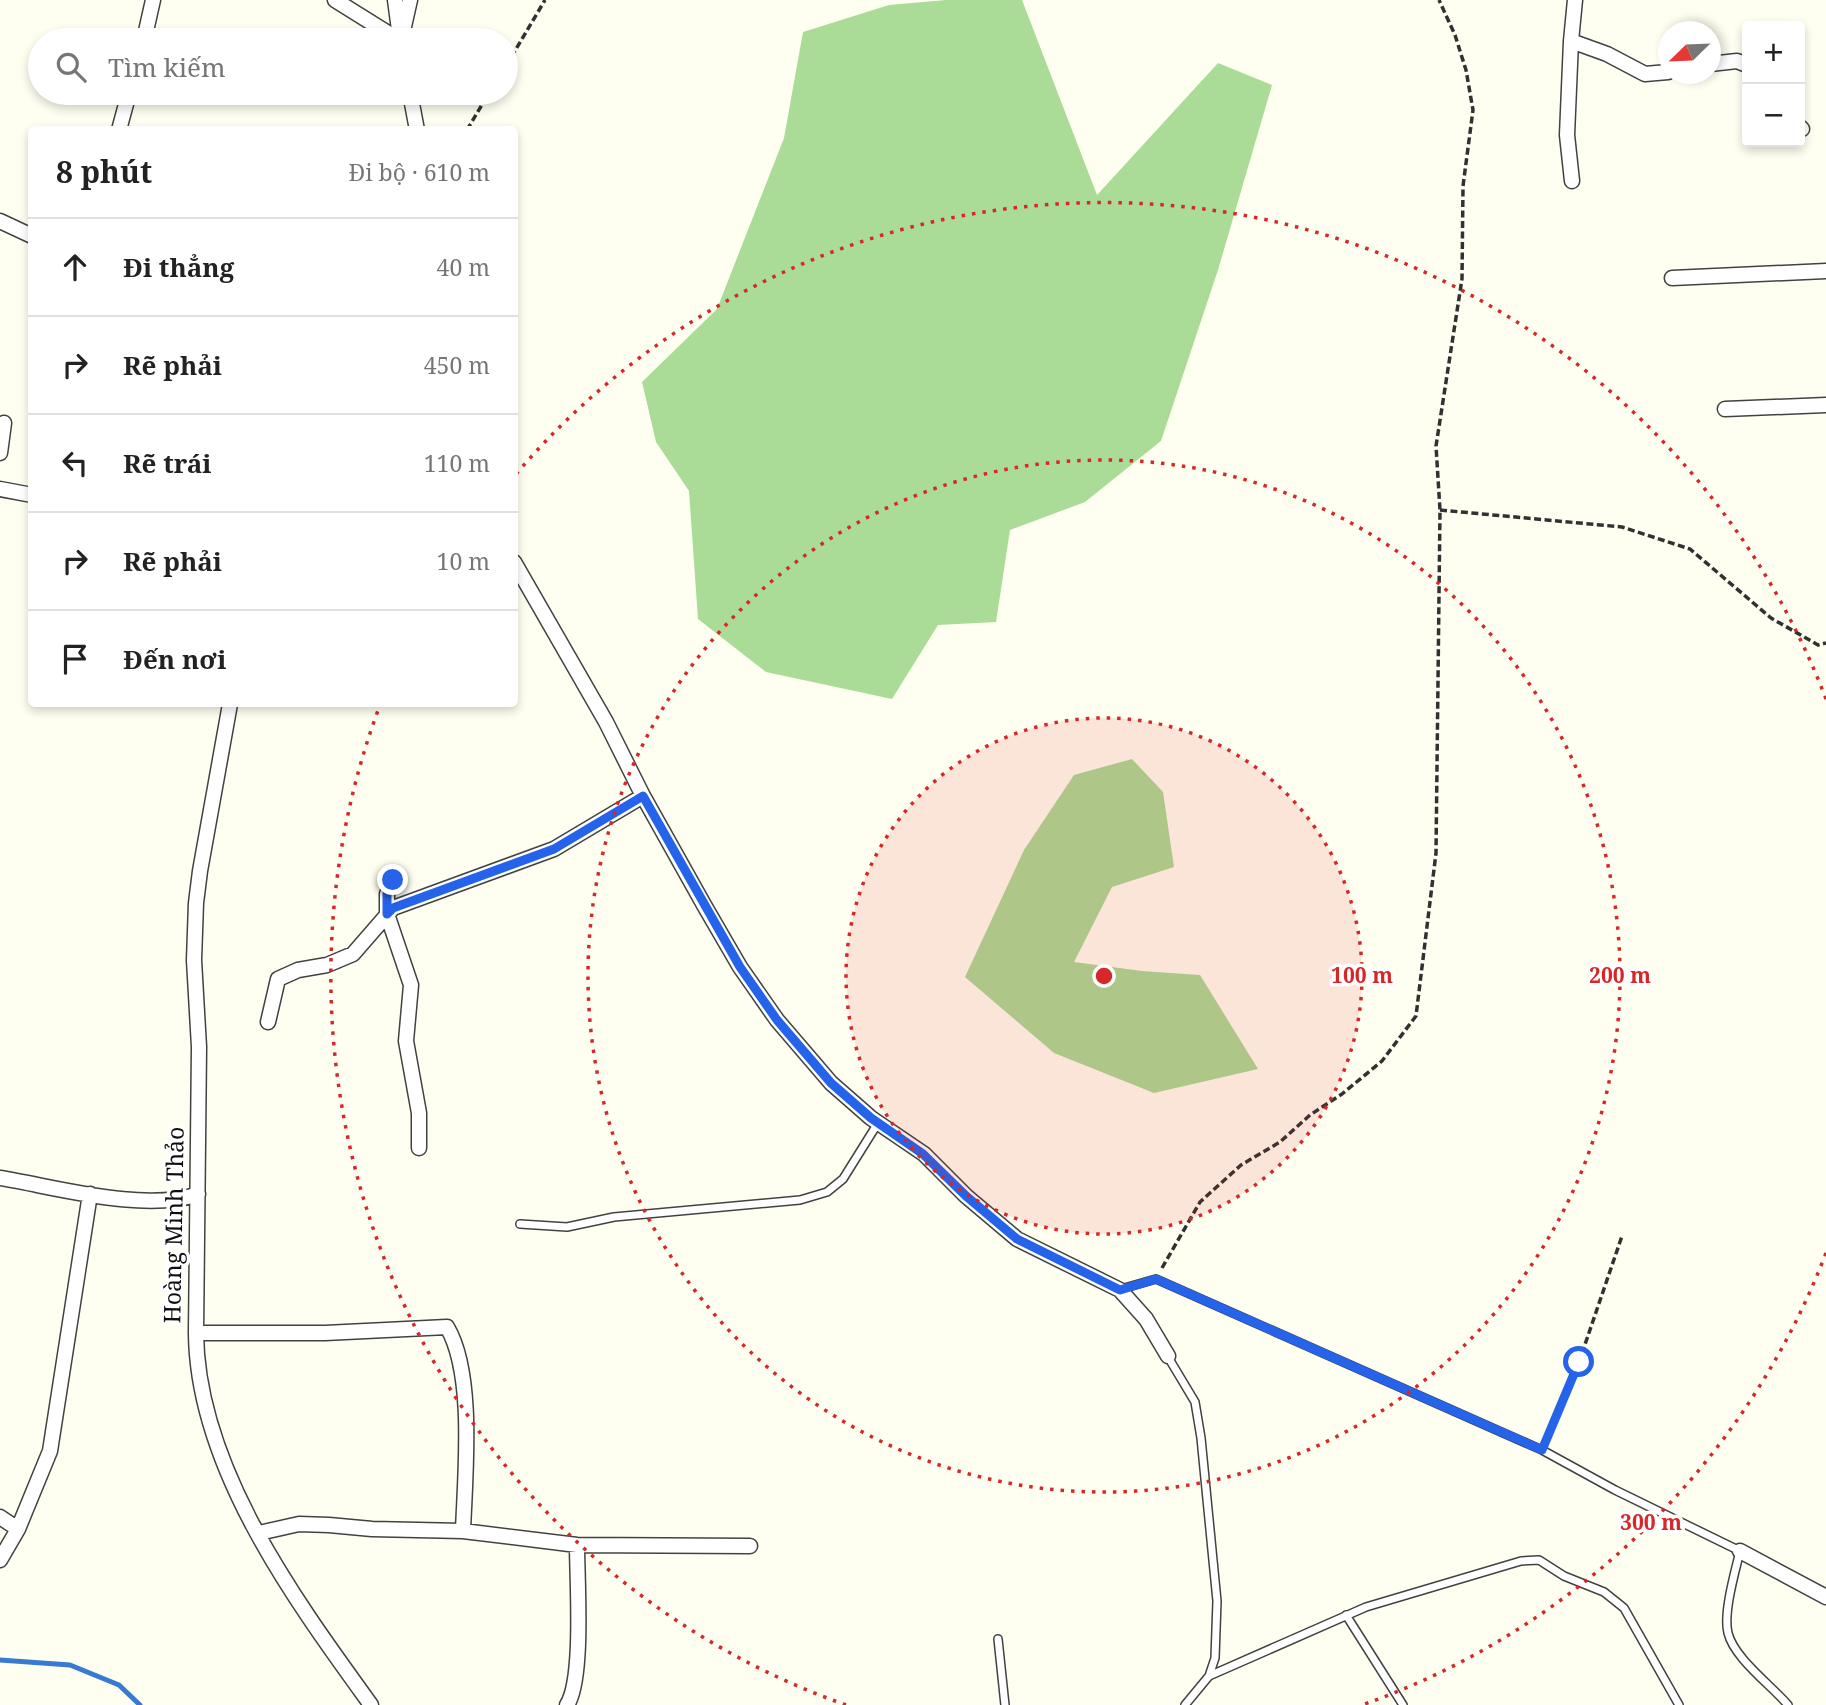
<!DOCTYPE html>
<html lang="vi">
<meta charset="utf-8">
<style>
body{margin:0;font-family:"Noto Serif",serif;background:#f2f2f2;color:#222}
.controls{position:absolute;right:21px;top:21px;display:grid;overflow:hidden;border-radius:7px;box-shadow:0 4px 10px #0003}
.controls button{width:63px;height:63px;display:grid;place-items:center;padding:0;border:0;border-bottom:2px solid #e0e0e0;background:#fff;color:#222;font:35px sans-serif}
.compass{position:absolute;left:1658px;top:21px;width:63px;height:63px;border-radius:50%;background:#fff;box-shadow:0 4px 10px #0003;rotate:247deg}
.stop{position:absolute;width:21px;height:21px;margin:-16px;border:5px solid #2563eb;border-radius:50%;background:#fff}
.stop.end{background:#2563eb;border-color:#fff;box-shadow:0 2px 7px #0008}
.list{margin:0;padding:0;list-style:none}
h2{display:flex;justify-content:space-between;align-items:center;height:91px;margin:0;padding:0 28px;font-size:30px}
h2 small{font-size:23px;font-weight:400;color:#767676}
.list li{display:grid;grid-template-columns:46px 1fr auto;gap:21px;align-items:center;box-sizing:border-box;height:98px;padding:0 28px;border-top:2px solid #e0e0e0}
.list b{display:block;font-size:26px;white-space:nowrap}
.list em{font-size:23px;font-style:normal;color:#767676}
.icon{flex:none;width:38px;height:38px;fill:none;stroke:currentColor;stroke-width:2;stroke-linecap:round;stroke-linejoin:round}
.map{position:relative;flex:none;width:1826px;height:1705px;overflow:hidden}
.search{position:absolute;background:#fff;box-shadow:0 4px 10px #0003;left:28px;top:28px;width:490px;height:77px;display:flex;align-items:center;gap:18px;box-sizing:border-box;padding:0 24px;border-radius:38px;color:#767676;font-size:26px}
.panel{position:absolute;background:#fff;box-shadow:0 4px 10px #0003;left:28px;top:126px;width:490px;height:581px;border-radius:7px}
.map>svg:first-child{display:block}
.forest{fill:#aadc97}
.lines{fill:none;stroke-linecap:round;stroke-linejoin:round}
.stream{stroke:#3879d2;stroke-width:5}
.service-casing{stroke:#424242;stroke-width:10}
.minor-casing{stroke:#424242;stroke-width:17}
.path{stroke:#313131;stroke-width:3.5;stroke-dasharray:7 3.5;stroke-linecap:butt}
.service{stroke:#fff;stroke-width:7}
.minor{stroke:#fff;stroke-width:14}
.route{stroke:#2563eb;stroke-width:9}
.ring{fill:none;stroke:#d62828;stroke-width:3.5;stroke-dasharray:3.5 7}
.labels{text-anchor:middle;stroke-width:7;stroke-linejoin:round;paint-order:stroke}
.street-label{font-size:23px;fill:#0f0f0f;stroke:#fff}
.centre{fill:#d62828;stroke:#fff;stroke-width:3.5}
.ring-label{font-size:21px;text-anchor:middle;font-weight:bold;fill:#d62828;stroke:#fff;stroke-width:7;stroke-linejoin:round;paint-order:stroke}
</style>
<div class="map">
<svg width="1826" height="1705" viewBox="0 0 1826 1705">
<rect width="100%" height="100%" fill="#fffff1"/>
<path class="forest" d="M946 0H1022L1097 195 1218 63 1272 85 1218 270 1161 441 1085 502 1010 530 996 622 938 625 892 699 766 672 698 619 689 491 656 442 642 382 717 309 784 138 803 32 889 5Z
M1132 759 1163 792 1174 867 1112 887 1074 962 1142 971 1200 975 1258 1069 1154 1093 1054 1053 965 977 1024 850 1074 775Z"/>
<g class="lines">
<path class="stream" d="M0 1660 70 1665 119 1685 140 1705"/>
<g class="service-casing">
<path id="service" d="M520 1224 567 1227 614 1217 800 1200 827 1192 843 1179 878 1123
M1121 1289 1156 1279 1542 1450 1615 1490 1740 1551C1735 1572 1723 1613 1728 1633 1734 1658 1771 1685 1788 1705
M1168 1357 1195 1402 1201 1438 1217 1601 1215 1658 1209 1676 1185 1705
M1346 1615 1403 1705
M998 1639 1005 1705
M1209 1676 1366 1607 1521 1561 1539 1560 1564 1576 1604 1592 1624 1608 1679 1705"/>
</g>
<g class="minor-casing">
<path id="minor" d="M335 0 399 40
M395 0 399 30
M144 40 153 0
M401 40 410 0
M1571 41 1607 54 1645 74 1668 72
M1710 64 1737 61 1747 65
M410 93 417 130
M1800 127 1802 129
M119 130 129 93
M1572 181 1567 135 1571 41 1575 0
M0 221 32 236
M1672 278 1826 271
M1725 409 1826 405
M0 453 4 423
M0 489 32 495
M514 562 606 722 643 796 704 905 740 967 777 1020 831 1083 871 1118 924 1154 966 1196 1017 1239 1120 1290 1146 1319 1168 1356
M230 704 200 871 196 903 194 960 199 1047 196 1333C197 1467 295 1600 371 1705
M393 880 387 894V914L411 985 406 1041 419 1113V1148
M268 1022 278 979 298 970 327 965 353 954 393 908 554 849 643 796
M0 1178C56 1187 145 1213 198 1194
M196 1333H325L447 1327C475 1374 465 1475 463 1531
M0 1517 18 1529
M259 1533 299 1524 329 1525 372 1529 463 1531 577 1545 750 1546
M1740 1551 1826 1597
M0 1560 18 1529 50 1451 90 1194
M567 1705C584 1679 577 1580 577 1545"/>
</g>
<path class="path" d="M506 66 545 0
M467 130 489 93
M1440 510 1622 527 1690 549 1771 618 1818 645 1826 643
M1162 1268 1200 1202 1241 1165 1280 1142 1310 1115 1342 1094 1382 1061 1416 1016 1436 853 1440 510 1436 446 1462 279 1463 186 1473 110 1466 70 1455 35 1439 0
M1546 1441 1579 1362 1622 1236"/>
<use href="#service" class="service"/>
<use href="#minor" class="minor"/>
</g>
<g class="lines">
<path class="route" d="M393 880 387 894V914L393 908 554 849 643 796 740 967 777 1020 831 1083 871 1118 923 1154 966 1196 1017 1239 1120 1290 1156 1279 1542 1450 1579 1362"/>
</g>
<circle cx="1104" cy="976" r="258" fill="#d62828" fill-opacity=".12"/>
<g class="ring">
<circle cx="1104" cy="976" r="258"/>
<circle cx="1104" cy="976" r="516"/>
<path d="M1826 1253A773 773 0 0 1 1362 1705M846 1705A773 773 0 0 1 380 705M516 474A773 773 0 0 1 1826 699"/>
</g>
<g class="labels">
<g class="street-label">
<text transform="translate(174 1225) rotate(-89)" y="8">Hoàng Minh Thảo</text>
</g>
</g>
<circle cx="1104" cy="976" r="10" class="centre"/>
<g class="ring-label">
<text x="1362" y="983">100 m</text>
<text x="1620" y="983">200 m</text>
<text x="1651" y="1530">300 m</text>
</g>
</svg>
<div class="controls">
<button>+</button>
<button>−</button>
</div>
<svg class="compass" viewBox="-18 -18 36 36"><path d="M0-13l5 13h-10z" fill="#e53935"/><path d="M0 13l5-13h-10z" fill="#767676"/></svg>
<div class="stop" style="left:1579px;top:1362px"></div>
<div class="stop end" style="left:393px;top:880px"></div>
<div class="search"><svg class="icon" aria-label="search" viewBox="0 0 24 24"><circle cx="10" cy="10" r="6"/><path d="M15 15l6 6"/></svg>Tìm kiếm</div>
<section class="panel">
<h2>8 phút<small>Đi bộ · 610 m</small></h2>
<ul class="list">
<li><svg class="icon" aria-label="ahead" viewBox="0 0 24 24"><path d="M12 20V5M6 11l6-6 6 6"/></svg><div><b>Đi thẳng</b></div><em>40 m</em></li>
<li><svg class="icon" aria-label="right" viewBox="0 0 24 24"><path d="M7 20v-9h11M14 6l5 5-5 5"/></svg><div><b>Rẽ phải</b></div><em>450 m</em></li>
<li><svg class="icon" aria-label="left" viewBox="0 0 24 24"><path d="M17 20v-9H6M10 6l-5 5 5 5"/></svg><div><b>Rẽ trái</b></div><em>110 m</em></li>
<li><svg class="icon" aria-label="right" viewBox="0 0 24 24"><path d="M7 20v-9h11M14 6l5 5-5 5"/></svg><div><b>Rẽ phải</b></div><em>10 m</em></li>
<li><svg class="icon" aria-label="arrive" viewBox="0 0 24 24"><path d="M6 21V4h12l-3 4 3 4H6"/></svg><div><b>Đến nơi</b></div></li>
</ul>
</section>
</div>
